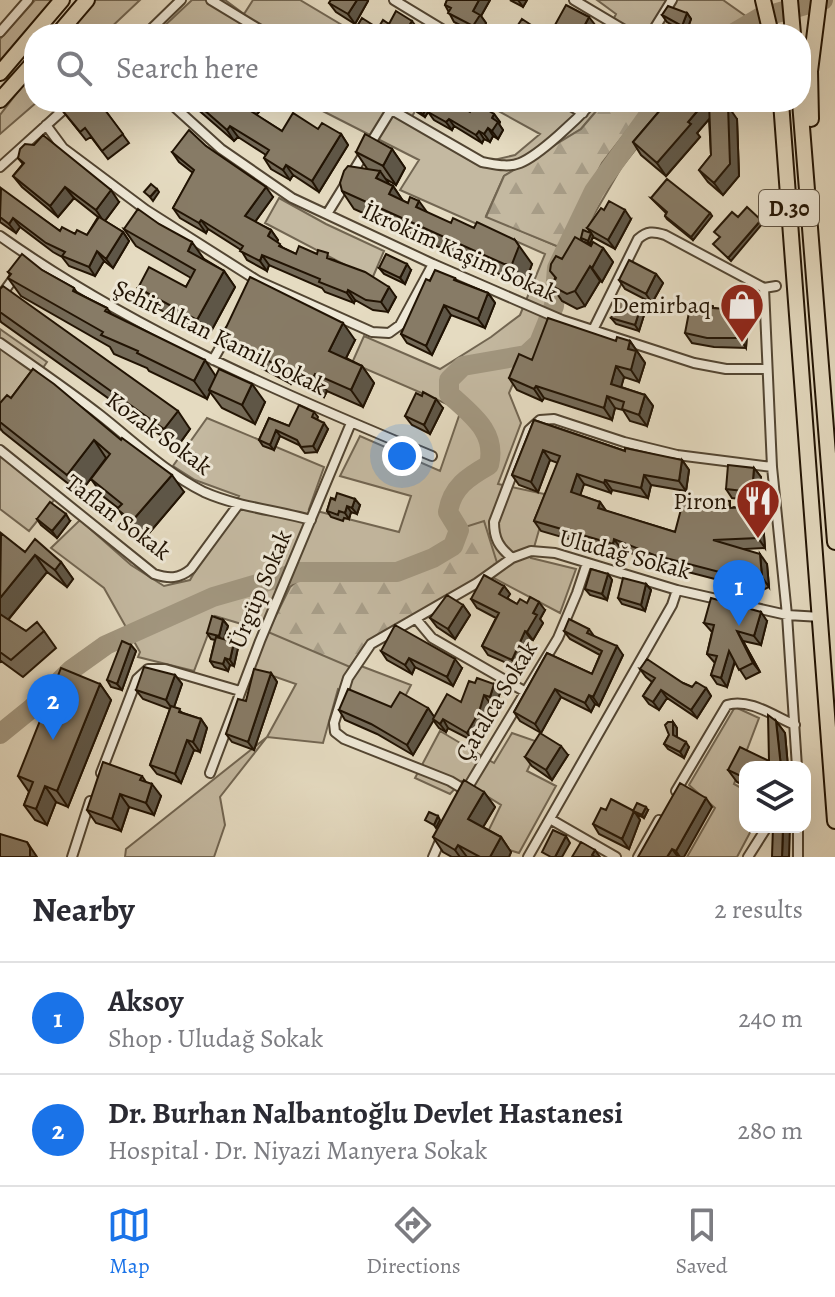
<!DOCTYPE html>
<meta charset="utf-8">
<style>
body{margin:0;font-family:Alegreya,serif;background:#f2f2f3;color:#2b2b33}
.controls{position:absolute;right:24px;bottom:24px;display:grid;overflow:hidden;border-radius:16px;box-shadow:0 8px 32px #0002}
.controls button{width:72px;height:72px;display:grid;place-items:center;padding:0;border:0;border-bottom:2px solid #e1e1e2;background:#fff;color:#2b2b33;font:40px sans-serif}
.you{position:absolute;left:402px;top:456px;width:28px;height:28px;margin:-20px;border:6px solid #fff;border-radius:50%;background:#1a73e8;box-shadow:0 0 0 12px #1a73e833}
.badge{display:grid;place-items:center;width:52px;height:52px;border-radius:50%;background:#1a73e8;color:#fff;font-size:26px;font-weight:700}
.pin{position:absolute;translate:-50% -66px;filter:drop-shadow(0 2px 4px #0008)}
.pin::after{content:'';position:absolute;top:42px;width:28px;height:24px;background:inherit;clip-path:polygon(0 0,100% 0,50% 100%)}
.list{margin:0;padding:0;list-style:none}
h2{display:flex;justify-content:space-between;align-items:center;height:104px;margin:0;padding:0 32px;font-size:34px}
h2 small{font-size:26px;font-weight:400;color:#7c7c81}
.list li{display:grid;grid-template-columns:52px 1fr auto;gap:24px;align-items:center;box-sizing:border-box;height:112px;padding:0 32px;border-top:2px solid #e1e1e2}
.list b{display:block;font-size:30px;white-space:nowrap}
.list p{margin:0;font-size:26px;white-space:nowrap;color:#7c7c81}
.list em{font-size:26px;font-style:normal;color:#7c7c81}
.icon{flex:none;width:44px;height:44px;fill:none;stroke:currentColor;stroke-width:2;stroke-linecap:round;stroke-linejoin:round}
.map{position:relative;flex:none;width:835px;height:857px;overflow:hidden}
.search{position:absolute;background:#fff;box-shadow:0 8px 32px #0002;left:24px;right:24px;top:24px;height:88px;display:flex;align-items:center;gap:20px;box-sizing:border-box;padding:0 28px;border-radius:32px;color:#7c7c81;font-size:30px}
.sheet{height:328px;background:#fff}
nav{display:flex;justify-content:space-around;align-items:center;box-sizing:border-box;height:112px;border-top:2px solid #e1e1e2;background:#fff;font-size:22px;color:#7c7c81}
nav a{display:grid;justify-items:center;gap:4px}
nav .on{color:#1a73e8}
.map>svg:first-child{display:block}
.grass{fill:#c4b9a1;stroke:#726652;stroke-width:2}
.forest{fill:url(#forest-firs);stroke:#726652;stroke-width:2}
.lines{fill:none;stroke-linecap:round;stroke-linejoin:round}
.river{stroke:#a29780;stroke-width:20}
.minor-casing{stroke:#524532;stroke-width:12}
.primary-casing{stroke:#211303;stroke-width:18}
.trunk-casing{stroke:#211303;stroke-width:18}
.minor{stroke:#eee8d7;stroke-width:8}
.primary{stroke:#e5dbc1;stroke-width:14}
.trunk{stroke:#e5dbc1;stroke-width:14}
.wall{fill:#746a58;stroke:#211303;stroke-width:2}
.shaded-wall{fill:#5e5647;stroke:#211303;stroke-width:2}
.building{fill:#877b66;stroke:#211303;stroke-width:2}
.labels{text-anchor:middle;stroke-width:6;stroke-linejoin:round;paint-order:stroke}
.shield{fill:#eee8d7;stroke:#5e5343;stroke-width:2}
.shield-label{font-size:22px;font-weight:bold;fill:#211303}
.street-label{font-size:24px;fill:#211303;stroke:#eee8d7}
.poi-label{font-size:24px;fill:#211303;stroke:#eee8d7;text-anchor:end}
</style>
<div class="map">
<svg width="835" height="857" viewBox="0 0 835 857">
<defs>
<pattern id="forest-firs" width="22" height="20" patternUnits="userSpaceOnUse" patternTransform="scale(2)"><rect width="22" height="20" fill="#c4b9a1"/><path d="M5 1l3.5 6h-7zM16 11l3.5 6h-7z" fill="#a89e89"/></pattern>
</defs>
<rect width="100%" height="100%" fill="#e5dbc1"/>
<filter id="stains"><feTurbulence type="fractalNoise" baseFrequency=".0025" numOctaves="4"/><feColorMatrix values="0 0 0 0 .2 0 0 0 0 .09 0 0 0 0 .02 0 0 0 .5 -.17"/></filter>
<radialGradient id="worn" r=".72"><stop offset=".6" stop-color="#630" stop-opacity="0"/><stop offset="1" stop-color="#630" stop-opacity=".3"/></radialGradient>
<path class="grass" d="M35 0H54L0 62V39Z
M92 0H140L104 34H63Z
M192 0H225L244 14 253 0H300L357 34H170L161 29Z
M597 0H723L757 24 743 34H606L616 14Z
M34 71V102H37L0 134V115Z
M305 102H420L408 124 476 164 515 155 540 134 482 102H604L581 129 504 176 486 216 559 247 602 163 649 102H673L621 168 560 273 558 311 543 352 523 361 509 393 521 423 498 484 549 495 531 558 576 569 560 613 486 574 489 543 484 522 463 535 456 550 435 564 401 576 301 578 349 667 353 663 411 685 396 714 338 689 323 743 267 737 220 797 225 825 214 857H125L126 849 267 737 296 684 253 669 268 632 215 616 194 671 138 657 140 652 104 588 51 548 80 520 131 565 164 586 190 580 239 496 195 480 173 466 207 418 324 467 309 509 399 532 411 496 340 476 360 436 440 471 461 410 352 363 364 336 440 369 491 337 520 315 545 254 400 190 419 160Z
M279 198 326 224 384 251 372 279 265 223Z
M0 329 47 362 0 430Z
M0 454 55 499 29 531 0 509Z
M735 707 759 718 734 784 745 790V827H753L737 857H687L715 808 689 785Z
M440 731 494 763 512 733 541 743 527 771 556 786 519 853 483 842 501 805 462 781 450 794 415 778Z"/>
<path class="forest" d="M604 102H649L602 163 559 247 486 217 504 176 581 129Z
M484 521 498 566 366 643 350 667 268 632 290 587 301 578C352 577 448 589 465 527Z"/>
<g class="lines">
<path class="river" d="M732 34 759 18 823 0
M0 734 32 708 71 670 106 645 213 597 299 572H397L433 558 453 546 459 530 448 512C452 487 468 477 489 465 497 432 472 415 449 394V380L463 366 526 355 539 343 554 306 557 268 594 191 658 102"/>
<g class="minor-casing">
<path id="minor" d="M211 0 267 34
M394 0 450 34
M574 0 631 34
M0 32 28 0
M146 34 181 0
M651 34 672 0
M169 102 221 149 292 198 433 264 562 320 694 363 726 369H767
M378 102 482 162C494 164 508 168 520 163 540 155 578 118 593 102
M564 102 583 113
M46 125 63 148 146 210 258 281 372 332 389 333 400 325 433 264
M0 167 72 102
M327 214 391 110
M0 236C133 330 282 394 432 456
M764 288 772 467 787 615 797 767
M764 288 776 286
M0 297 16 275
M593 330 638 239C647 231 653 231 665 235L764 288
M0 343C34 367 68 390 100 415 133 441 166 473 204 492 238 507 275 510 311 520
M213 360 230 330
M0 450 154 574C169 579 179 579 191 569L238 505
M512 558C499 547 494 539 494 522L529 430 540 420 554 419 624 442 677 455 772 467
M417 620 432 638 524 691
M101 773 137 679 148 669H165L240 691
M210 773 260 641 351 423
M465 790 450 781 344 739 335 732 334 723 348 678 371 644 477 583 512 558 531 551 555 553 677 590 787 615 821 617
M676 791 727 705C749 698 774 716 795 725
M465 792 558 638 577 593 587 563
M550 819 616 857
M72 857 90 801
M433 857 442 836
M528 857 672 605 677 590
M638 857 659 820
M748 857 767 827
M798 857V827"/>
</g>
<g class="primary-casing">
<path id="primary" d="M58 34 87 0
M0 73 62 0
M0 100 34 62"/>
</g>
<g class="trunk-casing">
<path id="trunk" d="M763 0 771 34
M790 0 793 34
M781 102 835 821
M800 102 835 542
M811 119 810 71 819 0"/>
</g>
<use href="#minor" class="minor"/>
<use href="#primary" class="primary"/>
<use href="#trunk" class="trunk"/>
</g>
<path class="wall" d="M331 0H367L368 1 355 24 336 12 329 3Z
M447 0H490L481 16 486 23 480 34H477L454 22 445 5Z
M510 0H527L523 7Z
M687 13 691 19 686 33 667 22 662 15Z
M99 102 129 143 108 159 91 137 86 140 62 110Z
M192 102H263L265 105 256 115 282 131 318 129 341 134 348 145 319 192 293 175 290 180 271 169 264 158 266 155 238 137 234 141 195 107Z
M434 102H458L460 106 470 112 494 114 500 122 499 124 503 130 498 139 493 136 490 142 484 139 482 143 454 126 452 130 434 120 428 112 425 117 417 112 415 109H430Z
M504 102H519L516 108Z
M667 102 737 119 739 176 723 195 708 182 699 170 711 155 709 119 697 133 700 137 666 176 641 155 633 142Z
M206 146 273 197 255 222 271 230 278 240 277 242 283 248 296 254 334 260 396 297 388 312 373 310 355 300 354 303 325 292 322 288 269 265 267 271 247 260 241 250 208 229 206 233 180 218 173 208 193 173 179 162 172 152Z
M392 149 405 168 396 185 386 179 389 184 393 186 403 201 532 264 525 283 517 282 354 209 342 191 368 170 356 152Z
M18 158 119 202 105 221 123 232 129 241 113 268 104 261 95 276 69 266 62 257 53 252 20 227 16 233 0 222V189L60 231 87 235 98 217 74 198 58 217 22 187 13 176 23 164Z
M651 198 710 213 712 216 693 240 667 219 665 216 666 213Z
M631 219 615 249 593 237 590 244 584 242 591 246 603 248 613 262 602 282 600 281 585 306 577 309 562 301 552 286 562 259 582 241 581 238 591 233 587 228Z
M124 229 204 259 224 271 235 287 208 337 150 304 138 288 186 287 191 278 136 246Z
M379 268 411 270 405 284 384 274Z
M42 270 74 288 77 293 107 308 111 314 216 376 265 402 255 424 222 408 210 392 207 399 149 371 147 368 114 354 110 347 21 296 8 278 10 275 8 272Z
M656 274 663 283 652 303 625 289 619 280Z
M455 278 457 281 488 293 495 303 485 328 451 315 432 355 407 343 401 334 430 281Z
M0 289 190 429 177 447 1 322 0 320Z
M715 308 748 319 746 348 714 347 692 343 685 333Z
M645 312 639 331 616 324 611 318Z
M222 336 355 340 346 358 362 366 374 383 363 407 327 391 324 397 293 381 291 384 233 353Z
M630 341 645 363 639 382 624 377 621 387 645 395 653 406 647 426 630 421 623 410 615 408 612 420 544 398 542 401 517 390 509 378 532 360Z
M33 369 184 492 144 539 129 526 118 508 104 497 91 479 107 459 106 458 80 493 3 432 0 428V403L11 398Z
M422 396 443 408 430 434 412 425 405 416Z
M314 412 318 417 317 420 328 429 317 452 305 453 299 445 280 436 274 450 263 446 259 440 269 418 289 426Z
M534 420 625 451 682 460 689 470 686 491 651 485 648 498 612 490 611 493 584 484 580 495 600 502 606 511 675 532 734 507 756 512 763 522 765 548 744 549 767 564 769 587 761 591 661 565 621 549 620 554 541 531 534 521 558 463 550 460 538 492 519 485 512 475Z
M754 468 761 477 758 501 732 498 726 489Z
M331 498 360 505 357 514 351 512 349 519 344 518 343 521 331 517 327 511Z
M37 519 70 521 57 538 41 525Z
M0 534 25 552 61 562 73 579 67 587 47 572 8 620 26 631H44L56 648 23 677 1 661 0 662Z
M608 574 612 580 607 600 590 595 585 589Z
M646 584 651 590 645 611 622 604 618 598Z
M504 586 510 594 507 598 517 604 545 610 540 619 543 623 533 640 531 639 518 668 488 655 482 646 496 618 477 608 471 599Z
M463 605 470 615 455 639 437 627 430 618Z
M223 620 228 626 224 639 238 648 234 666 230 665 228 671 214 667 210 661 215 640 211 639 207 633Z
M767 621 761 645 743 641 760 672 746 679 735 662 727 687 717 684 711 675 715 663 707 654 712 632 704 623Z
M589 629 594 636 623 655 599 706 595 704 591 712 561 697 541 733 520 721 514 712 547 653 592 674 600 655 570 639 564 631Z
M136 651 122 690 111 687 107 680Z
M381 651 462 668 453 686 415 667 412 674 387 660Z
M640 669 683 683 692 687 706 688 711 696 697 718 667 698 659 710 649 704 643 696 652 682 646 677Z
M271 673 277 682 254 750 232 742 226 734 246 701Z
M175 675 182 684 174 707 183 713 201 719 207 728 200 752 194 750 181 783 157 774 150 765 170 709 143 699 136 690Z
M475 683 494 684 500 693 495 706 490 703 485 720 473 741 448 728 446 732 439 728 433 720 413 755 377 734 345 720 339 710 428 708 434 717 461 702Z
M100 684 111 700 68 807 56 802 47 825 35 820 24 805 29 792 18 776Z
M776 721 785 733 788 767H745V786L737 782 728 770 769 761Z
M673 722 677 728V737L689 747 684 758 668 749 664 744 669 735Z
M568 755 552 780 532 766 525 757Z
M142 776 146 782 161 796 154 815 129 807 121 831 96 823 87 810Z
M484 792 495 807 483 827 501 837 511 852 509 857H452L443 852 433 837Z
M606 810H648L644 818 636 814 640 820 629 849 599 834 593 824Z"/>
<path class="shaded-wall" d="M357 0H367L368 1 355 24 348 14Z
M479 0H490L481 16 486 23 480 34H479L473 26V11Z
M518 0H527L523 7Z
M687 13 691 19 686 33 682 26Z
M589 17 596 26 592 34H580Z
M412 21 418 29 415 34H404Z
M376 27 380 34H371Z
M251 102H263L265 105 253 119 246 108Z
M512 102H519L516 108Z
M705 102H712L717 110 697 133 700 137 666 176 657 163 688 122Z
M428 106 430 109 425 117 423 114Z
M728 106 737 119 739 176 723 195 714 183Z
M494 114 500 122 499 124 503 130 498 139 492 131V118Z
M449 119 454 126 452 130 446 122Z
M230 126 238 137 234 141 227 130Z
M488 128 493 136 490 142 484 134Z
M479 131 484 139 482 143 476 135Z
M341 134 348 145 319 192 312 181Z
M392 149 405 168 396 185 383 166Z
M286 165 293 175 290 180 283 170Z
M380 171 392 188 393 186 405 204 402 212 376 178Z
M65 187 74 198 58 217 50 206Z
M266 187 273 197 252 226 245 216Z
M157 189 159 192 153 201 150 197Z
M111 190 119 202 104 222 96 210Z
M419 201 432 219 416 207Z
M625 210 631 219 615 249 608 240Z
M710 213 712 216 693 240 691 237Z
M13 218 20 227 16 233 9 224Z
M201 220 208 229 206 233 199 223Z
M761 220 763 223 731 261 728 258Z
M271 230 278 240 275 246 268 236Z
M123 232 129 241 113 268 106 259Z
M591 233 593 236 590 244 588 241Z
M515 240 532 264 525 283 512 264Z
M192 242 204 259 199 267 188 251Z
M603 248 613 262 602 282 592 268Z
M97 251 104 261 95 276 89 267Z
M262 255 269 265 267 271 260 261Z
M407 264 411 270 405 284 400 278Z
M590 266 600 281 585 306 575 291Z
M224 271 235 287 208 337 197 320Z
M656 274 663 283 652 303 646 294Z
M389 287 396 297 388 312 381 302Z
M348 290 355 300 354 303 347 293Z
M488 293 495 303 485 328 478 319Z
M444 305 451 315 432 355 426 346Z
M641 306 645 312 639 331 635 325Z
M741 310 748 319 746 348 740 338Z
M343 323 355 340 341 368 329 351Z
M630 341 645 363 639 382 631 370 628 349Z
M205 360 217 378 209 390 210 392 207 399 194 381Z
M281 364 293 381 291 384 280 367Z
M362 366 374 383 363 407 351 390Z
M616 366 624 377 619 395 611 384Z
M315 374 327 391 324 397 312 380Z
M252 384 265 402 255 424 242 405Z
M536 386 544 398 542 401 534 389Z
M645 395 653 406 647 426 639 415Z
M607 396 615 408 612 420 604 408Z
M436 399 443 408 430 434 424 425Z
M178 411 190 429 177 447 164 429Z
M324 423 328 429 317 452 313 446Z
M276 430 280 436 274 450 270 445Z
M94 440 106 458 80 493 67 475Z
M543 450 550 460 538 492 531 482Z
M682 460 689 470 686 491 679 481Z
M754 468 761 477 758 501 752 492Z
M577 474 584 484 578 502 571 492Z
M172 475 184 492 144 539 132 521Z
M644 475 651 485 648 498 641 488Z
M605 480 612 490 611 493 604 483Z
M355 499 360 505 357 514 352 508Z
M600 502 607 512 598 508Z
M347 506 351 512 349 519 345 513Z
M756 512 763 522 765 548 758 538Z
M66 514 70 521 57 538 52 531Z
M614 539 621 549 620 554 613 544Z
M760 554 767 564 769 587 762 577Z
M35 555 47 572 7 621 0 618V598Z
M61 562 73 579 67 587 55 570Z
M608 574 612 580 607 600 602 594Z
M646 584 651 590 645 611 641 605Z
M504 586 510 594 505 602 499 594Z
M539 602 545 610 540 619 543 623 533 640 527 632 533 613Z
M463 605 470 615 455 639 448 629Z
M761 612 767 621 761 645 754 636Z
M223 620 228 626 223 642 219 636Z
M525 631 531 639 518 668 512 660Z
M737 631 743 641 760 672 753 663Z
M234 642 238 648 234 666 230 660Z
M131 645 136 651 122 690 117 684Z
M617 646 623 655 599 706 593 697Z
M729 651 735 660 727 687 721 678Z
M225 658 230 665 228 671 223 664Z
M409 658 415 667 412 674 405 665Z
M455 659 462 668 453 686 447 677Z
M271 673 277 682 254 750 248 742Z
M175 675 182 684 173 710 166 700Z
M100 684 111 700 68 807 57 791Z
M494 684 500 693 495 706 490 697Z
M706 688 711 696 697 718 691 710Z
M555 689 561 697 541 733 535 724Z
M661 690 667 698 659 710 653 702Z
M484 695 490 703 485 720 473 741 467 733Z
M589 695 595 704 591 712 585 703Z
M428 708 435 718 413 755 407 745Z
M201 719 207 728 200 752 193 742Z
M443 719 448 728 446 732 440 724Z
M776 721 785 733 788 767H781Z
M673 722 677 728V741L673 735Z
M187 740 194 750 181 783 175 774Z
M686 742 689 747 684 758 680 752Z
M561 746 568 755 552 780 546 770Z
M152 784 161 796 154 815 146 803Z
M45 786 56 802 47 825 36 809Z
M484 792 495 807 479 834 468 819Z
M120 794 129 807 121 831 112 819Z
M706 798 712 807 684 857H680L676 851Z
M646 807 648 810 644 818 642 815Z
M634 811 640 820 629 849 622 839Z
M438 816 440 820 436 828 434 825Z
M783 827H790L789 857H782Z
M566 836 570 843 562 857H555Z
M501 837 511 852 509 857H490Z
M27 842 37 857H30Z
M458 845 467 857H460L455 850Z
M672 849 678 857H667Z
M595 850 600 857H593L592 855Z"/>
<path class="building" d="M331 0H357L348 14 329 3Z
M447 0H479L473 11 480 15 473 26 448 13 451 8 445 5Z
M566 5 589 17 580 34H550Z
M668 6 687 13 682 26 662 15Z
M396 11 412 21 404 33 405 34H384L377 30 383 20 389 24Z
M362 18 376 27 371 34H366L356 28Z
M522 19 545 34H512Z
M153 26 167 34H149Z
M71 102H99L123 134 102 151 85 128 80 132 62 110Z
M195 102H251L246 108 282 131 293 113 318 129 322 123 341 134 312 181 286 165 283 170 264 158 269 150 230 126 227 130Z
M419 102H422L428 106 423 114 415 109Z
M434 102H453L470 112 476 103 494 114 492 118 498 122 492 131 488 128 484 134 479 131 476 135 449 119 446 122 428 112Z
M667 102H705L688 122 691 124 657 163 633 142Z
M709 102H723L728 106 730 164 714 183 699 170 711 155Z
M189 130 206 146 266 187 245 216 271 230 268 236 280 244 279 246 296 254 299 246 317 254 318 250 328 253 327 258 365 272 389 287 381 302 366 300 348 290 347 293 319 282 320 279 262 255 260 261 240 251 243 246 201 220 199 223 173 208 194 170 172 152Z
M365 134 392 149 383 166 356 152Z
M43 135 111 190 96 210 65 187 50 206 13 176 24 163 18 158 20 149 25 144 34 145Z
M348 166 380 171 376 178 393 186 389 194 408 203 410 197 419 201 416 207 451 223 453 218 474 228 477 222 515 240 519 246 512 264H504L342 191 340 183 344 171Z
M667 179 710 213 691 237 665 216 667 212 651 198Z
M151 184 157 189 150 197 144 192Z
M1 188 60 231 62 227 75 234 77 230 87 235 99 217 123 232 106 259 97 251 89 267 62 256 65 252 46 243 13 218 9 224 0 217Z
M609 201 625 210 608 240 587 228 601 208 604 210Z
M747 207 761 220 728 258 713 244 720 237 714 232 732 212 738 217Z
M138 209 159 224 192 242 188 251 224 271 197 320 138 288 149 267 186 287 195 270 124 229Z
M583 230 591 233 588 241 581 238Z
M575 237 591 246 593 242 603 248 592 268 590 266 575 291 567 294 552 286 556 278 550 271 551 264 556 256 562 259Z
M22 254 42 270 74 288 73 291 107 308 105 311 205 360 194 381 137 353 138 351 101 335 103 332 8 278 11 274 8 272Z
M386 254 407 264 400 278 379 268Z
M629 260 656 274 646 294 619 280Z
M435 270 455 278 454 280 488 293 478 319 444 305 426 346 401 334 426 279 430 281Z
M250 277 343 323 329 351 362 366 351 390 315 374 312 380 281 364 280 367 222 336Z
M3 286 178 411 164 429 0 312V289Z
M619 299 641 306 635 325 611 318Z
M691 302 713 306V308L741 310 740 338H707L685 333Z
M548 318 616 341 617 337 630 341 628 349 636 351 631 370 616 366 611 384 645 395 639 415 622 409 624 402 607 396 604 408 536 386 534 389 509 378 519 354 532 360Z
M33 369 54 384 121 440 122 438 172 475 132 521 117 509 122 504 91 479 110 454 94 440 67 475 0 422V403L7 395 11 398Z
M219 369 252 384 242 405 209 390Z
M423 392 436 399 424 425 405 416 416 393 422 396Z
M299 405 314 412 312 417 324 423 313 446 301 447 297 440 276 430 270 445 259 440 269 418 289 426Z
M534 420 625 451V448L682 460 679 481 644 475 641 488 605 480 604 483 577 474 571 492 600 502 598 508 675 532 684 498 730 501V508L748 507 756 512 758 538 713 540 760 554 762 577 754 581 654 555 614 539 613 544 534 521 560 456 543 450 531 482 512 475Z
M728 465 754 468 752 492 726 489Z
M337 493 355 499 352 508 347 506 345 513 339 511 338 515 327 511 331 498 335 500Z
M50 502 66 514 52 531 37 519Z
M1 533 25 552 35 539 61 562 55 570 35 555 0 598Z
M591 569 608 574 602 594 585 589Z
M484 575 504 586 499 594 517 604 520 599 527 603 530 597 539 602 533 613 537 615 527 632 525 631 512 660 482 646 499 613 471 599Z
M623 578 646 584 641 605 618 598Z
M447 595 463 605 448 629 430 618Z
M711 598 761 612 754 636 737 631 753 663 739 670 729 651 721 678 711 675 717 656 707 654 714 625 704 623Z
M0 614 26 631 37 622 44 631 11 660 0 652Z
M212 616 223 620 219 636 207 633Z
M569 619 589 629 587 633 617 646 593 697 589 695 585 703 555 689 535 724 514 712 547 653 592 674 602 651 564 631Z
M395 625 455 659 447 677 409 658 405 665 381 651Z
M216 637 234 642 230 660 225 658 223 664 210 661Z
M122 641 131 645 117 684 107 680Z
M647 659 683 683 692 687 696 682 706 688 691 710 661 690 653 702 643 696 655 678 640 669Z
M144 667 175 675 166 700 136 690Z
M61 668 100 684 57 791 45 786 36 809 24 805 33 782 18 776Z
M254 669 271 673 248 742 226 734 238 699 246 701Z
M477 678 494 684 490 697 484 695 479 712 467 733 443 719 440 724 433 719 447 694 461 702 469 681 475 683Z
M348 689 391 707 400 692 428 708 407 745 371 724 339 710Z
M171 706 180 709 179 712 201 719 193 742 187 740 175 774 150 765Z
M768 715 776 721 781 767H745V778L728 770 740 747 769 761Z
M668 722H673V735L686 742 680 752 664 744 669 735 665 725Z
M540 733 561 746 546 770 525 757Z
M103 762 142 776 140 780 152 784 146 803 120 794 112 819 87 810Z
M464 780 484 792 468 819 501 837 490 857H480L458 845 455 850 433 837Z
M680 783 706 798 676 851 672 849 667 857H638Z
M611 799 634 811 622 839 593 824 601 808 606 810Z
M637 803 646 807 642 815 633 811Z
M429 812 438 816 434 825 425 820Z
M773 827H783L782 857H772Z
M553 830 566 836 555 857H551L542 852Z
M0 834 27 842 30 848V857H0Z
M581 842 595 850 592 855 595 857H572Z"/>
<defs>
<g id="shop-pin" transform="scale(2.3)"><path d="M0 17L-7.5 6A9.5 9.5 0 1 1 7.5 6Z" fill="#8f2418" stroke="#eee8d7"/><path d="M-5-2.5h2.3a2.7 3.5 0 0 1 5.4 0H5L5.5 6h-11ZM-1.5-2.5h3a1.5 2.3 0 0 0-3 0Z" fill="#fff"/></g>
<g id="restaurant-pin" transform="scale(2.3)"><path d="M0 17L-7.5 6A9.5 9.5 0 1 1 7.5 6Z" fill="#8f2418" stroke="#eee8d7"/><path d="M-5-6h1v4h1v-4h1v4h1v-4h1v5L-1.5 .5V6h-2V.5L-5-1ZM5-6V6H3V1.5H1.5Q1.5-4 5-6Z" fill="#fff"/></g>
</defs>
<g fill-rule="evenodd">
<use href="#shop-pin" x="742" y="305"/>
<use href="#restaurant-pin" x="758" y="501"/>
</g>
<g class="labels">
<rect class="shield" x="759" y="190" width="60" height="36" rx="6"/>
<g class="shield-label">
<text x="789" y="216">D.30</text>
</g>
<g class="street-label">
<text transform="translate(460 252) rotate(24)" y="8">İkrokim Kaşim Sokak</text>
<text transform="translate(220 337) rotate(26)" y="8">Şehit Altan Kamil Sokak</text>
<text transform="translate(159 433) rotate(36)" y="8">Kozak Sokak</text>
<text transform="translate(118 517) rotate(37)" y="8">Taflan Sokak</text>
<text transform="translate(625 554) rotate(15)" y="8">Uludağ Sokak</text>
<text transform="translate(260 589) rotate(-67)" y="8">Ürgüp Sokak</text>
<text transform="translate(496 701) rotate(-59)" y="8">Çatalca Sokak</text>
</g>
<g class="poi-label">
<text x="711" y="313">Demirbaq</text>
<text x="727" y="509">Piron</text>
</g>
</g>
<rect width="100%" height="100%" filter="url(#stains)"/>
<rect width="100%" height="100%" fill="url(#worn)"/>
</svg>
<div class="controls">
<button><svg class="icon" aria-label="layers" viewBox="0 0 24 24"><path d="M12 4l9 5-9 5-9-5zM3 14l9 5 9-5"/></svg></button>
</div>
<div class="you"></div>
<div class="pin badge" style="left:739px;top:626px">1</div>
<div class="pin badge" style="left:53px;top:740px">2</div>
<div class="search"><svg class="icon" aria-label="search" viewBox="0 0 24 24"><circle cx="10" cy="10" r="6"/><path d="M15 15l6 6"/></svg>Search here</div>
</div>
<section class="sheet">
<h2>Nearby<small>2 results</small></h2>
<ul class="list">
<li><span class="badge">1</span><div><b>Aksoy</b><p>Shop · Uludağ Sokak</p></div><em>240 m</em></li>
<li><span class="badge">2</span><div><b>Dr. Burhan Nalbantoğlu Devlet Hastanesi</b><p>Hospital · Dr. Niyazi Manyera Sokak</p></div><em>280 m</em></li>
</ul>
</section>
<nav>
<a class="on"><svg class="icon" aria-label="map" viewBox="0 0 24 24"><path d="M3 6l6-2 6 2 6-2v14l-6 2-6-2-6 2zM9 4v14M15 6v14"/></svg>Map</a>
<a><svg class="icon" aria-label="directions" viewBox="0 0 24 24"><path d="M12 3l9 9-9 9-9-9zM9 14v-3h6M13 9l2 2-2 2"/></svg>Directions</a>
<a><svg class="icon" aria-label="saved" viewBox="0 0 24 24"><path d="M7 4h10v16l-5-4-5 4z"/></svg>Saved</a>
</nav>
